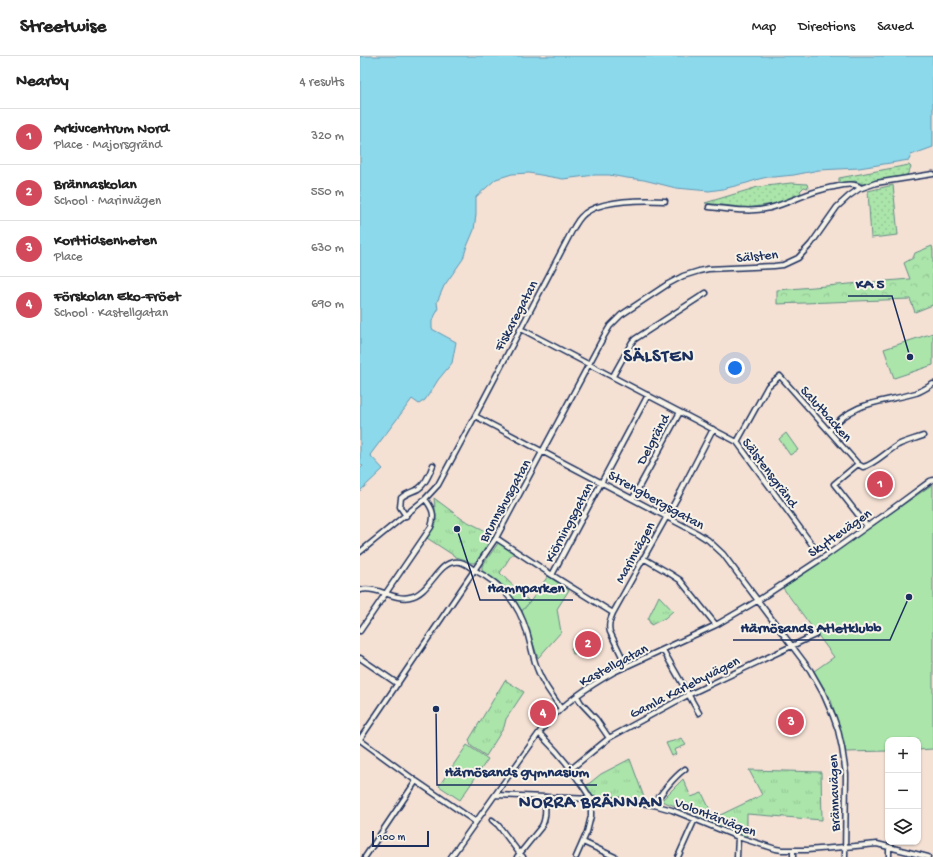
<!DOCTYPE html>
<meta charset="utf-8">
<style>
body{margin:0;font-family:"Gochi Hand",sans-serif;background:#f2f2f2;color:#222}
.controls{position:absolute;right:12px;bottom:12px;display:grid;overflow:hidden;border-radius:8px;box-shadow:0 1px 3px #0004}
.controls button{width:36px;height:36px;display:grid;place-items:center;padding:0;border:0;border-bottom:1px solid #e0e0e0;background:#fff;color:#222;font:20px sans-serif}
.scale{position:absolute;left:12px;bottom:10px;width:57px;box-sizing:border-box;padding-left:4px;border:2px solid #1b2f5e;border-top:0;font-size:11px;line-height:14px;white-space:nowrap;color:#1b2f5e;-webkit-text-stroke:3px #f7f3e8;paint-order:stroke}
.you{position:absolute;left:375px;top:312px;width:14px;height:14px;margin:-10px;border:3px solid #fff;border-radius:50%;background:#1a73e8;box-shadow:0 0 0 6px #1a73e833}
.badge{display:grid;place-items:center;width:26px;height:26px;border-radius:50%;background:#d1495b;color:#fff;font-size:13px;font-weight:700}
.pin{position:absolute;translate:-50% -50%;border:2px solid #fff;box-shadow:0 1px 4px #0006}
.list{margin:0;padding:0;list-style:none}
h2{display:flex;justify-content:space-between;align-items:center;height:52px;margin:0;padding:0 16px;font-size:17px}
h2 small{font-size:13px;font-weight:400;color:#767676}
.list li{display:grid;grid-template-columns:26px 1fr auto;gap:12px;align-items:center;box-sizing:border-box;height:56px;padding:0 16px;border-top:1px solid #e0e0e0}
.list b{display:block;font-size:15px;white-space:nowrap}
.list p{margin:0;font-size:13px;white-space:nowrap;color:#767676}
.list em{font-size:13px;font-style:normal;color:#767676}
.icon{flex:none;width:22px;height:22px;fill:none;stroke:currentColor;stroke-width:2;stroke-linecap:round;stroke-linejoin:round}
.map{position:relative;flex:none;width:573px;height:801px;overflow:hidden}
header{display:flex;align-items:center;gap:24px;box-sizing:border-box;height:56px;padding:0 20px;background:#fff;border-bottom:1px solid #e0e0e0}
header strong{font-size:19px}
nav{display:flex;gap:22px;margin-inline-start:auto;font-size:14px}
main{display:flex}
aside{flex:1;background:#fff}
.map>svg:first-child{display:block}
.grass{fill:url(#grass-dots);stroke:#638a84}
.forest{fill:url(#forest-crowns);stroke:#638a84}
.park{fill:url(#park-tufts);stroke:#638a84}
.garden{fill:#abe5aa;stroke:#638a84}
.water{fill:#8cd9eb;stroke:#5f95b3}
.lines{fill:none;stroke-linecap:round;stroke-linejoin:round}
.minor-casing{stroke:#1b2f5e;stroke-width:7}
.minor{stroke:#f7f3e8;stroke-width:4}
.labels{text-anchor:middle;stroke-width:4;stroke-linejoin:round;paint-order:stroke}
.street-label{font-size:14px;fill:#1b2f5e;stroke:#f7f3e8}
.district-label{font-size:18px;font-weight:bold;letter-spacing:1px;fill:#1b2f5e;stroke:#f7f3e8}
.leader{fill:none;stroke:#1b2f5e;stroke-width:1.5}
.callout-dot{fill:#1b2f5e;stroke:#f7f3e8;stroke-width:1.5}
.callout-label{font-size:15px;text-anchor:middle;font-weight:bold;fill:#1b2f5e;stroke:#f7f3e8;stroke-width:4;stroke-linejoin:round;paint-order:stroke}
</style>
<header>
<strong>Streetwise</strong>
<nav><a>Map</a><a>Directions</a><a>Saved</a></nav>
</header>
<main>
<aside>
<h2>Nearby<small>4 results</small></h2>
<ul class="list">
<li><span class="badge">1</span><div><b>Arkivcentrum Nord</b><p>Place · Majorsgränd</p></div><em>320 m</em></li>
<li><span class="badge">2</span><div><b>Brännaskolan</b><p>School · Marinvägen</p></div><em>550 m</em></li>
<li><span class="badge">3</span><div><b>Korttidsenheten</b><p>Place</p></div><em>630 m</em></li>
<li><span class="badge">4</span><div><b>Förskolan Eko-Fröet</b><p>School · Kastellgatan</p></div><em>690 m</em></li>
</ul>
</aside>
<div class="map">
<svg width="573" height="801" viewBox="0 0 573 801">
<defs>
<pattern id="grass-dots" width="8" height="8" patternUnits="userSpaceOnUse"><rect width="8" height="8" fill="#abe5aa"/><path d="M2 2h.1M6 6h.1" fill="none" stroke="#93c595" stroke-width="1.8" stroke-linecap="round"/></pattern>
<pattern id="forest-crowns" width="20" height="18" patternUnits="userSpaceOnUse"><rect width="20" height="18" fill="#abe5aa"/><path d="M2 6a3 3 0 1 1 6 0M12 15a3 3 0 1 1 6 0" fill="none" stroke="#93c595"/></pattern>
<pattern id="park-tufts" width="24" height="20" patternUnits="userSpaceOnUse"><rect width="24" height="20" fill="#abe5aa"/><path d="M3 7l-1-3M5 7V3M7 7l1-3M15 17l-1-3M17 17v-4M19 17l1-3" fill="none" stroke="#93c595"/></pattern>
</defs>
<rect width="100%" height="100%" fill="#f5e1d4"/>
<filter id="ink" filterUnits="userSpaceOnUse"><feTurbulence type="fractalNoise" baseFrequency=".025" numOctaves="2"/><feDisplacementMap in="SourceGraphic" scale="8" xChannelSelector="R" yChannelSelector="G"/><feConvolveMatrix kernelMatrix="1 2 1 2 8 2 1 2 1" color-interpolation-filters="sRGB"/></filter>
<g filter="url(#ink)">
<path class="grass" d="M549 109 551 111 547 119 503 128 495 125 479 127V122Z
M431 127 447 128 448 132 444 131 440 135 441 137 413 148 388 152 345 147 398 131Z
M533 129 538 179 511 182 508 135Z"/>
<path class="forest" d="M572 190 573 194V249L570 250 555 256 550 243 417 248V234L550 223 544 207 553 202 555 197Z"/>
<path class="park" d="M74 442 102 463 134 479 118 504 114 507H111L106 504 96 501 67 482 76 468V462Z
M139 486H140L158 498H152L140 517 170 546 162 555 153 541 139 526 122 515V510Z
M299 540 313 555 305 562 291 569 288 563Z
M145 624 164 636 146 663 144 671 126 700 111 690 109 684Z
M321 682 326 689 314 694 316 698 312 700 306 687 317 684Z
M270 703 285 744H262L237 741 233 742 226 730 241 718Z
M389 714 461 716 462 764 387 758V780H382L321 752 301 745 323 723 331 741 342 737 354 762 402 739Z"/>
<path class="garden" d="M573 277V309L534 322 524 293Z
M426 377 438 394 430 399 419 383Z
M573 428V693L558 694V684H528V695L486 696 471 644 454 615 474 601 423 532Z
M188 520 209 534 197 553 201 576 178 602 162 555 170 546Z
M222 586H224L226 593 214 598H213L211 592Z
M107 689 128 703 100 744 79 730Z"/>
<path class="water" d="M0 0H573V91L551 99 549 104 499 112 459 114 434 119 414 121H408L399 123 387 127 363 133 349 135 316 132 284 124 267 122 249 119H235L203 123 169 117 152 118 136 123 116 141V158L114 174 106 193 103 203 84 230 77 246 78 254 72 265V273L96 286 92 307 78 324 73 332 65 344 59 348 52 343 10 399 23 413 0 435V413L3 410 0 408Z"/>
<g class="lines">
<g class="minor-casing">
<path id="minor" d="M349 151C369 153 390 157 410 152 432 146 452 134 474 131 483 129 494 126 501 132
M160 273 165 275 377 386 456 494
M253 320 272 286 275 283 346 237
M115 360 337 477 348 484 363 498 450 614 463 637 473 660 478 674 482 692 486 718 485 801
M469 375C494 344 522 347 556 337 562 335 568 331 573 328
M377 386 408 330 420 320 498 408
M273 442 320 356
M46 460 40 451 41 442C46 437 52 436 58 433 65 429 70 417 73 409
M507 470 474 428 498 408 503 411C514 409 527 395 538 389 546 385 555 383 563 380
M136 482 192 519
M0 496 65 443 78 429 115 360 214 171C216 168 218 164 221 161 237 143 283 144 305 145
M283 502 309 517 320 524 356 569
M0 534C18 530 34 545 50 541 69 538 77 508 94 506 103 504 109 511 116 515 143 529 158 547 167 576 171 589 173 604 179 617 184 630 194 641 201 653
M253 557 192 519 288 339
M0 575 71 471C75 459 73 453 65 443
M303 594 339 657
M0 602 38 628
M266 611 265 607 250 576C248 569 250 564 253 557L321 435 353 373
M217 640 221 647 236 663 249 682
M179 677 197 696 207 708 224 732 231 743V760L227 776 216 801
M0 683 136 482 244 280 250 270 261 259 308 228 323 220 339 215 348 213 414 210 423 209 438 202 451 188 477 151 489 140 499 133 516 127 573 118
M0 684 56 725 116 766
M211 713 249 682 328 639 455 579
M135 739 256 744 274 746 294 749 312 754 378 781 416 793 422 794H447L485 791 517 788 568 801
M294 749C300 738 314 721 325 713
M132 764 138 769 160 798 163 801
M223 786 255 801
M529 791V801
M433 794V801
M5 801 56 725
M91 801 179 677C183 672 187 667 191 663 207 644 233 628 254 616L356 569 397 545 467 499 536 450 570 425 573 424
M157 801 182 770C187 761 185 751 185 741
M318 801 335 763
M377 801 378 781"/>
</g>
<use href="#minor" class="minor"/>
</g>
</g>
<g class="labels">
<g class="street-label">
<text transform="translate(397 199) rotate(-5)" y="5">Sälsten</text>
<text transform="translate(155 259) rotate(-62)" y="5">Fiskaregatan</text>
<text transform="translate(467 357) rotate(48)" y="5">Salutbacken</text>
<text transform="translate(292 383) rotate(-62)" y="5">Delgränd</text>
<text transform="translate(411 416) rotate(53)" y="5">Sälstensgränd</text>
<text transform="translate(297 443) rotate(29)" y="5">Strengbergsgatan</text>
<text transform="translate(144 444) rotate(-61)" y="5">Brunnshusgatan</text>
<text transform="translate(208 466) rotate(-62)" y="5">Kiörningsgatan</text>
<text transform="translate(479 476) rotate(-35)" y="5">Skyttevägen</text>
<text transform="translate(274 496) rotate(-61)" y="5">Marinvägen</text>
<text transform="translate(253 608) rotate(-28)" y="5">Kastellgatan</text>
<text transform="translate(324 630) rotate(-27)" y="5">Gamla Karlebyvägen</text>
<text transform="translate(473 737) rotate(-92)" y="5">Brännavägen</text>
<text transform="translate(356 760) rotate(21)" y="5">Volontärvägen</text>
</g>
<g class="district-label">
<text x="299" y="305">SÄLSTEN</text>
<text x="231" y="751">NORRA BRÄNNAN</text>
</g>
</g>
<path class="leader" d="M550 301L532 240H488M97 473L120 544H213M549 541L530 584H373M76 653L77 729H237"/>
<g class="callout-dot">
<circle cx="550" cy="301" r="4"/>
<circle cx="97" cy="473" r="4"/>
<circle cx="549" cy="541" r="4"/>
<circle cx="76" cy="653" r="4"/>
</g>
<g class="callout-label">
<text x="510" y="232">KA 5</text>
<text x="166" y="536">Hamnparken</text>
<text x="451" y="576">Härnösands Atletklubb</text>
<text x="157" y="720">Härnösands gymnasium</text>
</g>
</svg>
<div class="controls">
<button>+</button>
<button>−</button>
<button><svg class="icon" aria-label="layers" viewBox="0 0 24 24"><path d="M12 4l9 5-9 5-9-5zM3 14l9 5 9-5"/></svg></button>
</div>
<div class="scale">100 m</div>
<div class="you"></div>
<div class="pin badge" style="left:520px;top:428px">1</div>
<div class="pin badge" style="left:228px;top:588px">2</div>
<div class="pin badge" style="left:431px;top:666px">3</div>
<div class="pin badge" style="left:183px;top:657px">4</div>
</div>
</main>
